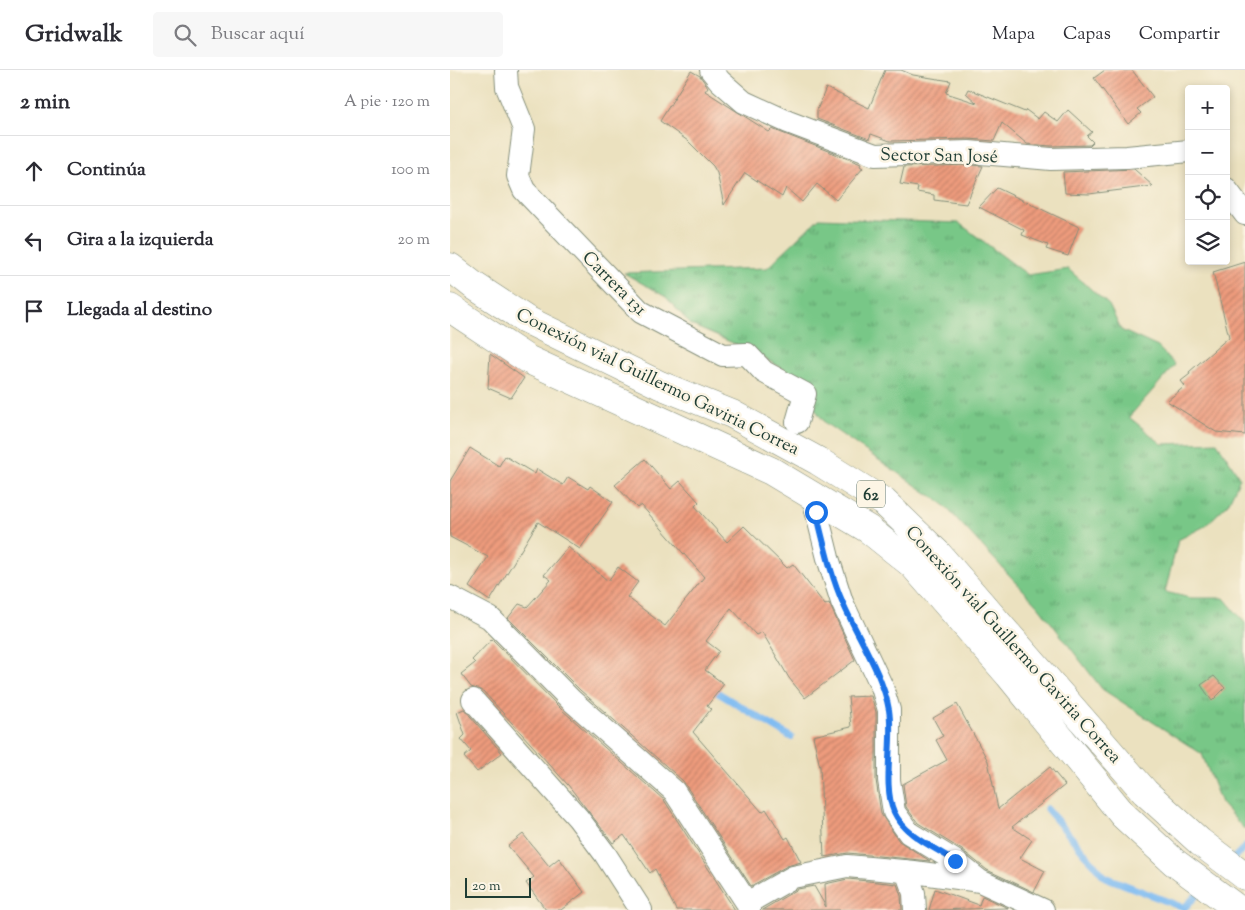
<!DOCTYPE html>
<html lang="es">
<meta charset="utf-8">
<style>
body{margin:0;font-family:"Sorts Mill Goudy",serif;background:#f7f7f7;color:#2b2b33}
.controls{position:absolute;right:15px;top:15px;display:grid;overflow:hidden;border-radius:5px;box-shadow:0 2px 8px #0003}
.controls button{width:45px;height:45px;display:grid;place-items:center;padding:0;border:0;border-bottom:1px solid #e1e1e2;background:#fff;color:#2b2b33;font:25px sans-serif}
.scale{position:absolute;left:15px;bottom:12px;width:66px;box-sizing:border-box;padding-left:5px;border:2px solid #1f3d34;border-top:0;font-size:14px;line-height:18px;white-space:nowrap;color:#1f3d34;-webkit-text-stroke:4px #fcf5e5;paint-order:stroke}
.stop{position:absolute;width:15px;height:15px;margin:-11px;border:4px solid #1a73e8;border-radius:50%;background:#fff}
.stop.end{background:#1a73e8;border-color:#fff;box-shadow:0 1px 5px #0008}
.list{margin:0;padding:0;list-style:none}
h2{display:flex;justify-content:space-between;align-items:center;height:65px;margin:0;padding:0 20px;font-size:21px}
h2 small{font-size:16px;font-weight:400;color:#7c7c81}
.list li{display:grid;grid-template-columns:32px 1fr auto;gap:15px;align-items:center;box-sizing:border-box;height:70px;padding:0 20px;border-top:1px solid #e1e1e2}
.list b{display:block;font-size:19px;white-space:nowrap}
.list em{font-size:16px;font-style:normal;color:#7c7c81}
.icon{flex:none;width:28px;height:28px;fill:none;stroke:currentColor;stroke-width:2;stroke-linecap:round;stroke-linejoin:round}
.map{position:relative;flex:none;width:795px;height:840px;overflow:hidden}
header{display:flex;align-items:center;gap:30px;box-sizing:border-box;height:70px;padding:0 25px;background:#fff;border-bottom:1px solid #e1e1e2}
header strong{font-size:24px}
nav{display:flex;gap:28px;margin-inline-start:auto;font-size:18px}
.search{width:350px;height:45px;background:#f7f7f7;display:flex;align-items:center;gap:12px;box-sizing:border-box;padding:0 18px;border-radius:5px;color:#7c7c81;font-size:19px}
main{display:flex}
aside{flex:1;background:#fff}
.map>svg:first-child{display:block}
.grass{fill:url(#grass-tufts);stroke:#4c825e}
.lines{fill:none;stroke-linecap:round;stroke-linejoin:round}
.stream{stroke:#7fbcf2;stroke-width:7}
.building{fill:url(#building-hatch)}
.minor-casing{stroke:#858f7a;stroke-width:24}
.highway-casing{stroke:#858f7a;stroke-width:29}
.minor{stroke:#fff;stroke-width:22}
.highway{stroke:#fff;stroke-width:28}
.route{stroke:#1a73e8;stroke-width:6}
.labels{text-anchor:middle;stroke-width:5;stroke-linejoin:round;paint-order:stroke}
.shield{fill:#fcf5e5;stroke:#617469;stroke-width:1}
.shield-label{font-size:16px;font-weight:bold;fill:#1f3d34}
.street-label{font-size:18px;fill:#1f3d34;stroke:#fcf5e5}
</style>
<header>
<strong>Gridwalk</strong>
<div class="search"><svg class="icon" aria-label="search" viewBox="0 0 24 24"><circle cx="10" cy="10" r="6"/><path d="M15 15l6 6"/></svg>Buscar aquí</div>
<nav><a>Mapa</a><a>Capas</a><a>Compartir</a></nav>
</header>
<main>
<aside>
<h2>2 min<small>A pie · 120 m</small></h2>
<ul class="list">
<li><svg class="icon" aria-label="ahead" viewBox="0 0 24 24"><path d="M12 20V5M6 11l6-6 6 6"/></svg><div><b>Continúa</b></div><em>100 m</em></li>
<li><svg class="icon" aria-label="left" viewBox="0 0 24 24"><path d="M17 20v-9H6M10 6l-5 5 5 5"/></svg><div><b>Gira a la izquierda</b></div><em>20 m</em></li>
<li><svg class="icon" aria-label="arrive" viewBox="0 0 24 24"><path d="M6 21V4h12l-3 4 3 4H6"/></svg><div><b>Llegada al destino</b></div></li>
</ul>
</aside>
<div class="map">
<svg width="795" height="840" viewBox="0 0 795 840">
<defs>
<pattern id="grass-tufts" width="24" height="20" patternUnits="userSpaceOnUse" patternTransform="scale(1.25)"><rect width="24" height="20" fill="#78c787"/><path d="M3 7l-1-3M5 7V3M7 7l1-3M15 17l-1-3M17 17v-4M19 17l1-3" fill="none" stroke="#62a36f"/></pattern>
<pattern id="building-hatch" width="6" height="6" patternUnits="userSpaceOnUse" patternTransform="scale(1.25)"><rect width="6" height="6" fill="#ee9b7d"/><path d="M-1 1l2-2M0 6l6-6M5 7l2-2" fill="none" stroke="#c08067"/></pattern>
</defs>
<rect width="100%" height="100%" fill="#fcf5e5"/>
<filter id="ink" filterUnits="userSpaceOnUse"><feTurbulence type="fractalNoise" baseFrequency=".02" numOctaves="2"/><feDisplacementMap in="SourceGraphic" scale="10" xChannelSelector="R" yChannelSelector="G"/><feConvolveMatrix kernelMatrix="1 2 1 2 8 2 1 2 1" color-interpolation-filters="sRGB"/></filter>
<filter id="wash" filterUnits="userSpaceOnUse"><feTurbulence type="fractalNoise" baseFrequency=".0096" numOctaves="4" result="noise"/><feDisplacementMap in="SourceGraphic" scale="20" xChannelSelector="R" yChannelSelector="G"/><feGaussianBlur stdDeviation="1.12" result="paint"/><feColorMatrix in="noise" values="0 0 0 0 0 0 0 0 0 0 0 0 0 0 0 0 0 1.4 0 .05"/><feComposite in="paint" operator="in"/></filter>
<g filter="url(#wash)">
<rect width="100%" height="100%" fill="#ebe1bf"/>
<path class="grass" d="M369 148 509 153 578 205 618 199 659 235 671 260 708 277 725 295 679 347 712 374 767 372 790 408 778 434 755 456 728 470 715 522 741 528H774L795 553V760L771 733 752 684 652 619 589 537 493 434 375 353 339 302 299 280 241 255 216 227 174 203 317 198Z"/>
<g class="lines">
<path class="stream" d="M260 618 341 667
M597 739 655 807 734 838 752 820
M783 789 795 777"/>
</g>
<g id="blocks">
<path class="building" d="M435 0H451L463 5 501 11 496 23 527 33 516 23 518 19 575 42 576 40 588 49 594 42 608 52 618 40 642 62 637 66 643 72 640 75 601 76 577 74 552 53 544 71 519 69 440 71 421 64 419 69 367 49V40L376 18 419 38Z
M655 0H682L703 27 687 39 691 43 678 54 644 8Z
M241 1 250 6 258 17 255 21 319 62 322 59 411 94 410 96 413 98 386 130 367 114 352 132 336 118 332 127 295 103 274 135 267 103 263 96 238 71 210 51Z
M519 95 533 96 516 134 484 130V125L467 122 468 117 450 114 454 97Z
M684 99 703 116 639 124 615 123 613 102Z
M547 118 629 157 618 186 596 179 598 175 572 165 574 160 529 137Z
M795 192V365L766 362 717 331 735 316 731 311 740 304 739 302 779 267 763 202Z
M40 284 74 308 61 328 38 318Z
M20 378 49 396 55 386 85 404 87 399 113 415 118 407 138 419 140 416 163 432 130 479 88 452 40 531 19 517 38 487 0 467V411Z
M195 389 221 419 230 411 249 432 245 436 277 472 294 456 337 498 343 494 375 535 379 533 405 590 355 628 339 608 312 562 306 565 281 538 256 571 269 581 255 600 274 614 257 636 261 639 243 662 312 742 316 739 335 769 338 767 351 792 337 796 301 816 233 711 130 620 58 548 69 534 77 537 101 510 94 505 118 477 158 511 168 497 188 512 177 527 215 556 254 507 191 435 187 438 165 415Z
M42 569 112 640 214 730 285 840H226L205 799 200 803 174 765 163 773 118 715 33 621 21 617 11 604 25 593 22 590Z
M764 606 775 618 762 631 751 615Z
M421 626 426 642V710L431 744 449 771 480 791 398 783 374 787 370 697 363 666 401 657 398 627Z
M507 634 538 691 548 739 600 697 615 715 562 757 582 770 570 788 595 801 584 822 537 800 512 780 468 753 456 737 453 714 497 690 486 670 493 666 483 648Z
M14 639 52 683 27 702 14 687 21 681 11 669 15 665 7 642Z
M73 764 99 796 109 788 134 822 111 840H96L76 813 84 807 58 776Z
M398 809 447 814 451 826 452 840H312L348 819 364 816 376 837 375 814Z
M485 819 529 835 532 826 558 838 479 840Z"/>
</g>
</g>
<g filter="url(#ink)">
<use href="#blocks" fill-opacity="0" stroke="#858f7a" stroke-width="1"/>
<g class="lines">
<g class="minor-casing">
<path id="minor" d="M56 0 57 17 74 59 68 106 74 120 191 242 273 285 297 284 314 302 355 324 347 352
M261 0 270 11 294 32 338 52 425 85 519 82 601 89 677 87 739 81
M776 119 795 144
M362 424 378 488 392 532 432 617 439 640V710L444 742 459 763 505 791 530 811
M0 527 40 548 121 630 224 721 297 833 299 840
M23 630 128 748 155 784 191 840
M456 801 464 823 465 840
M297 833 343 807 397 796 464 802 530 811 593 840"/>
</g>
<g class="highway-casing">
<path id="highway" d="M0 197 23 215 75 249 210 315 282 344 368 391 434 432 487 483 695 722 750 772 795 806
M0 238 77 289 321 401 418 459 463 495 559 605 673 745 724 792 789 840"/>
</g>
<use href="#minor" class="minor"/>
<use href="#highway" class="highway"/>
</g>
</g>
<g class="lines" filter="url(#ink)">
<path class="route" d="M366 442C374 472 380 504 393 533 407 566 433 604 439 640 444 669 432 716 444 742 455 766 484 777 505 791"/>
</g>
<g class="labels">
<rect class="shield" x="407" y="410.5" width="28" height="27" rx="4"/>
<g class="shield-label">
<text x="421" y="430">62</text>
</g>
<g class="street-label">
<text transform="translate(489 85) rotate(1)" y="6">Sector San José</text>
<text transform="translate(165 213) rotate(45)" y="6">Carrera 131</text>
<text transform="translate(208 311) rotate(26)" y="6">Conexión vial Guillermo Gaviria Correa</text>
<text transform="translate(564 574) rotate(48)" y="6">Conexión vial Guillermo Gaviria Correa</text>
</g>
</g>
</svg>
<div class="controls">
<button>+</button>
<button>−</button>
<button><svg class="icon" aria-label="locate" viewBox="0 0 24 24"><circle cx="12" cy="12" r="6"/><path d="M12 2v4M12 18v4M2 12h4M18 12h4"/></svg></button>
<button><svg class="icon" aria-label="layers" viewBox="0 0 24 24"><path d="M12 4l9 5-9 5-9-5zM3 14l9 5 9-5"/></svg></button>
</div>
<div class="scale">20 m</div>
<div class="stop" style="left:366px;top:442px"></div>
<div class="stop end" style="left:505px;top:791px"></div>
</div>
</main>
